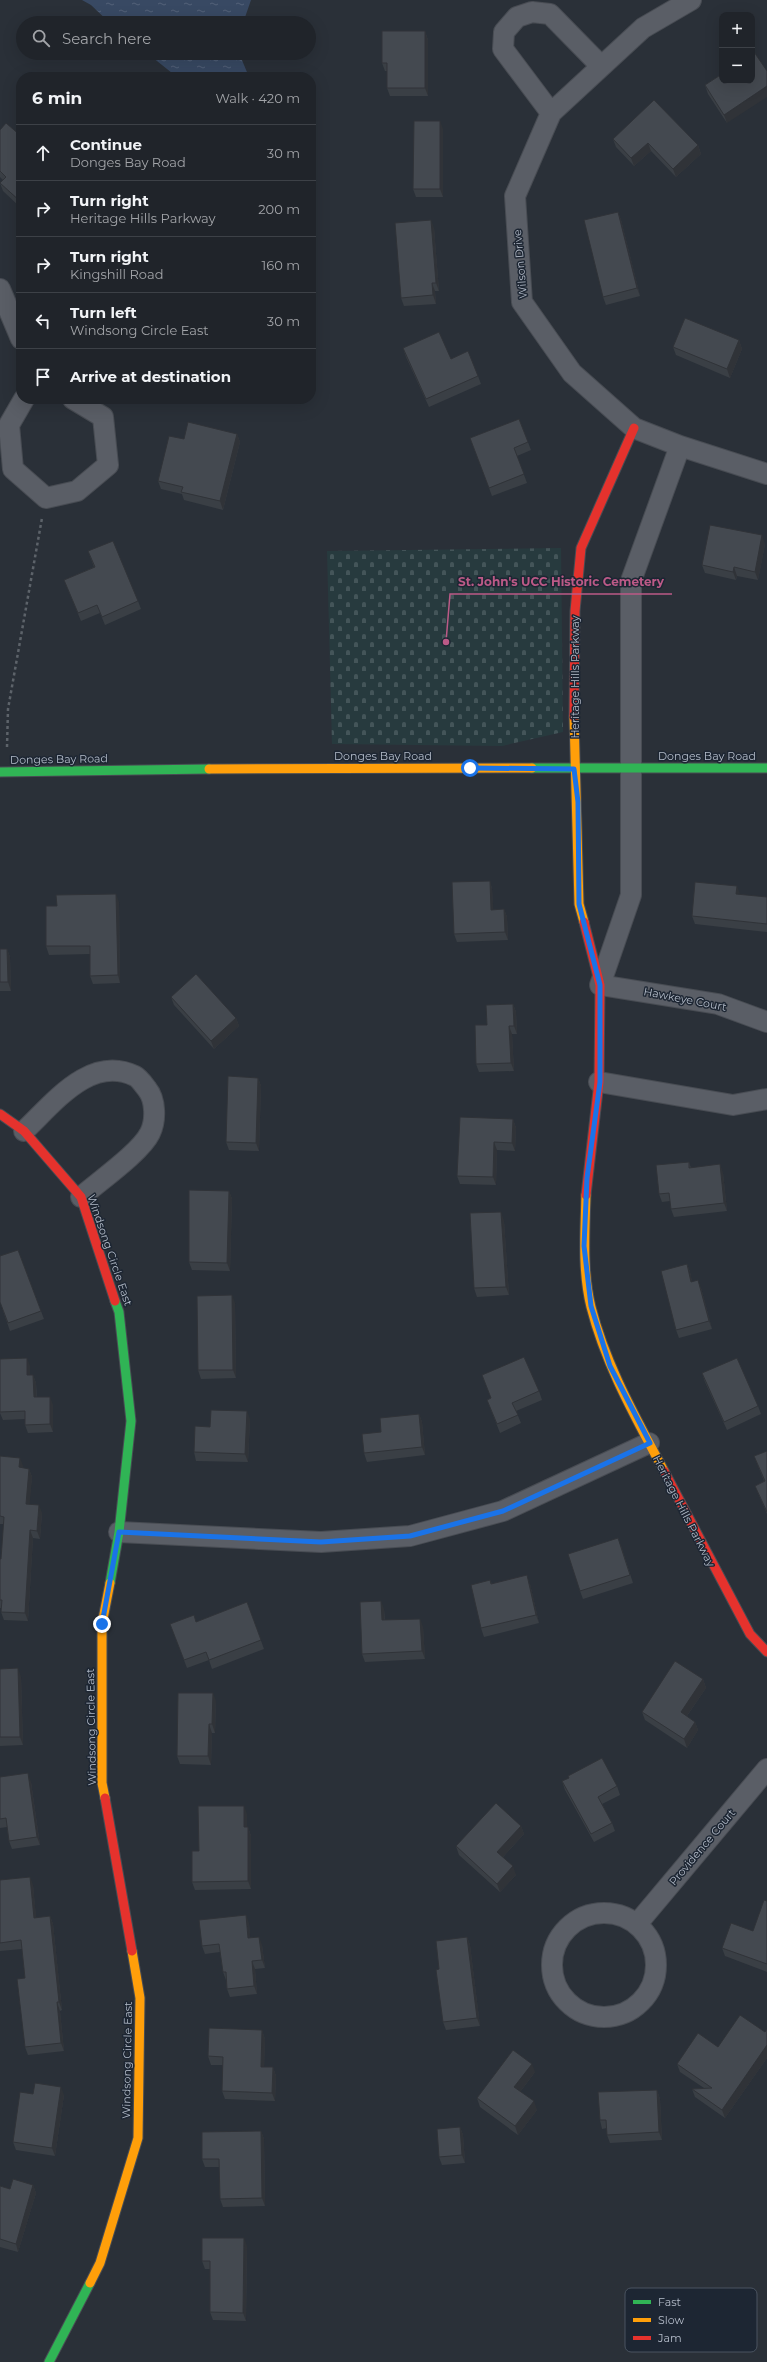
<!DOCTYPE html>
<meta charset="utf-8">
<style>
body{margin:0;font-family:Montserrat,sans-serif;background:#282c32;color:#f1f3f6}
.controls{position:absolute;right:12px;top:12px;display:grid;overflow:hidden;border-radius:8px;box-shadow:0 4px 16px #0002}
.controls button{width:36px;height:36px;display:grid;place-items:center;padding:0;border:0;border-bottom:1px solid #3d4147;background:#20242a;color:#f1f3f6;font:20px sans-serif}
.stop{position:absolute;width:12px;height:12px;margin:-9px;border:3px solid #1a73e8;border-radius:50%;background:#fff}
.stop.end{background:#1a73e8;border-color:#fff;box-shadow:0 1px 4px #0008}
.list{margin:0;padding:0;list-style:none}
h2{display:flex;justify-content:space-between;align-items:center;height:52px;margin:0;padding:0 16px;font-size:17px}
h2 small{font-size:13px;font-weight:400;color:#a2a4a8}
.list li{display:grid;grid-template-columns:26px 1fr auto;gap:12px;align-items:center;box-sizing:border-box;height:56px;padding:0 16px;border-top:1px solid #3d4147}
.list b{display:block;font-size:15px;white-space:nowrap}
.list p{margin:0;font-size:13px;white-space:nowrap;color:#a2a4a8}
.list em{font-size:13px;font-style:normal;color:#a2a4a8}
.icon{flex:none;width:22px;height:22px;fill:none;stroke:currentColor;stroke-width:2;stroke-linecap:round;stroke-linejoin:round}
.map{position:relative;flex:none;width:767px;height:2362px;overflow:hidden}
.search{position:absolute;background:#20242a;box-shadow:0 4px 16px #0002;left:16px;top:16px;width:300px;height:44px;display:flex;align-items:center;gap:10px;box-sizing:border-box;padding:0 14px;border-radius:22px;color:#a2a4a8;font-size:15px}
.panel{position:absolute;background:#20242a;box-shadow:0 4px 16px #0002;left:16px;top:72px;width:300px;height:332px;border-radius:16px}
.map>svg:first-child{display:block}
.cemetery{fill:url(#cemetery-stones)}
.water{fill:url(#water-ripples)}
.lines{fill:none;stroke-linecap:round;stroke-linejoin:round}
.street-casing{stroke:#484c53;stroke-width:22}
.fast-casing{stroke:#484c53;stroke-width:11}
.slow-casing{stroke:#484c53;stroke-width:11}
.jam-casing{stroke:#484c53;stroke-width:11}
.path{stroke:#5d636a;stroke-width:2.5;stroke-dasharray:3 3;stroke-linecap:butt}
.street{stroke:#5a5e66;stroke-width:20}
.fast{stroke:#30b455;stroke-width:9}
.slow{stroke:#ff9f0a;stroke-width:9}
.jam{stroke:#e5322d;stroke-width:9}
.wall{fill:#3a3f45}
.shaded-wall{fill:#303338}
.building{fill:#444950;stroke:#303338}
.route{stroke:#1a73e8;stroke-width:5}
.labels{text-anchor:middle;stroke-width:3;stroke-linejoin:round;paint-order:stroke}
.street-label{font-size:11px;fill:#b4bcc9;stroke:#1d2633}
.key{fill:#1d2633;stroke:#4a5360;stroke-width:1}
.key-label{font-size:11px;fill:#b4bcc9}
.leader{fill:none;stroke:#bc5a87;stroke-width:1.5}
.callout-dot{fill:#bc5a87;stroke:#1d2633;stroke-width:1.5}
.callout-label{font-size:12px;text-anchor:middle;font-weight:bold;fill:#bc5a87;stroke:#1d2633;stroke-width:3;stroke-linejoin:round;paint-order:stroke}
</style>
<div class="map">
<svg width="767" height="2362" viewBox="0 0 767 2362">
<defs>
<pattern id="cemetery-stones" width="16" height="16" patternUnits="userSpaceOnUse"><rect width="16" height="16" fill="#273a3e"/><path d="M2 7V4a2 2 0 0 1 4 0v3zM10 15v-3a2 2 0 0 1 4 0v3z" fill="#445559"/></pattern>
<pattern id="water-ripples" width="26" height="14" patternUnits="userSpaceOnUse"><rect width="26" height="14" fill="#384963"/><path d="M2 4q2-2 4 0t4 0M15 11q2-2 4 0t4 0" fill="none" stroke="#526178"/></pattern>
</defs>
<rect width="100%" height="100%" fill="#2a3038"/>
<path class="cemetery" d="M561 548 563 732 502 746 332 744 327 551Z"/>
<path class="water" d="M82 0H251L243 23H110L91 5Z
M147 53H239L249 77H177Z"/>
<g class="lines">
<g class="street-casing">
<path id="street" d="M691 0 643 28 551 113 515 196 522 302 572 373 634 428 680 446 767 474
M551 113 503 49 504 32 517 17 532 12 550 14 601 66
M0 289 21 339
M24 399 9 425 13 469 46 498 77 491 108 465 103 417 73 399
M680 446 631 581V895L600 985 718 1004 767 1022
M599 1082 733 1105 767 1099
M24 1131C53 1104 90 1054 135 1076 139 1078 144 1085 147 1089 156 1100 156 1121 150 1133 141 1152 98 1182 81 1197
M119 1532 321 1542 410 1536 503 1511 649 1443
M552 1965a52 52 0 1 1 104 0a52 52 0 1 1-104 0Z
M637 1924 767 1769"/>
</g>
<g class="fast-casing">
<path id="fast" d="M532 768H767
M0 772 209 769
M110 1583 119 1532 131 1421 119 1312 115 1301
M49 2362 90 2283"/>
</g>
<g class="slow-casing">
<path id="slow" d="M574 717 579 904 584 922
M209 769 532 768
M586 1195C585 1232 582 1271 591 1307 606 1366 636 1418 664 1471
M105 1798 102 1783V1624L110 1583
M90 2283 100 2263 138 2138 140 1998 132 1951"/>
</g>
<g class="jam-casing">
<path id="jam" d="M574 717 575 611 581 548 634 428
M584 922 600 985 599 1082 586 1195
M0 1114 24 1131 81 1197 115 1301
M664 1471 750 1634 767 1652
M105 1798 132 1951"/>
</g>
<path class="path" d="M7 747 8 709 42 518"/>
<use href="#street" class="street"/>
<use href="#fast" class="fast"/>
<use href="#slow" class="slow"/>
<use href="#jam" class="jam"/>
</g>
<path class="wall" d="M425 31 428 40V96H390L387 88V71H385L382 63Z
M722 74 727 123 708 94 705 85Z
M443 129V197H416L413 189Z
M0 130 21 136V208L3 191 0 183 3 180 0 177Z
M613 139 698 145 701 154 676 177 651 151 634 166 616 147Z
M618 212 621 220 640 296 606 305 603 297Z
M434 228 439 291H435L436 304 404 306 401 298Z
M739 340 742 349 730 378 676 355 673 347Z
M403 348 451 359 478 376 481 384 429 407 406 357Z
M519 419 531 450 517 456 527 483 492 496 470 438Z
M237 434 240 442 223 510 184 500 182 494 161 489 158 481 184 439Z
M765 544 758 580 737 576 736 580 705 573 702 565Z
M88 551 138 601 141 609 105 625 100 613 81 621 64 580 94 567Z
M490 881 492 889 493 910 504 909 507 917 508 940 457 942 454 934Z
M767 897V932L695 924 692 916Z
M119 902 120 983 93 984 90 976V954L49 955 46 946 57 906Z
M0 949H7L10 957 11 991H0Z
M171 997 236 1018 239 1026 214 1049 174 1005Z
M513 1004 516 1012 517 1034H512L514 1071 479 1072 476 1064 487 1025Z
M258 1078 261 1086 259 1151 229 1150 226 1142Z
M513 1119 516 1128 515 1151 497 1150 496 1185 460 1184 457 1176Z
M689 1162 691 1168 723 1173 727 1211 674 1217 671 1209 670 1201 662 1202 659 1194Z
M229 1191 232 1199 230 1271 192 1270 189 1262Z
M504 1221 509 1295 477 1297 474 1288Z
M18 1250 44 1319 10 1331 0 1302Z
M687 1264 690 1272 692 1282 701 1288 712 1329 679 1338 676 1330Z
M235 1303 236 1378 201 1379 198 1370Z
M0 1359 30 1366V1375H33L36 1383 37 1397 53 1405V1432L28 1433 25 1425V1419L3 1420 0 1413Z
M702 1373 758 1406 761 1414 727 1430 705 1382Z
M482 1375 539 1391 542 1400 516 1411 521 1423 500 1433 487 1400 491 1398Z
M419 1414 422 1422 425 1455 367 1462 364 1453 381 1432Z
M250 1419 248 1462 196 1461 194 1452 210 1427Z
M767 1451V1514L755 1486 764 1481 754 1456Z
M0 1456 23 1466V1468L29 1469 32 1477 29 1504 42 1513 40 1539 33 1538 28 1621 4 1620 1 1612V1608H0V1559H1L4 1524H0Z
M621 1546 633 1583 583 1599 580 1591Z
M490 1580 492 1584H530L539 1623 484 1637 481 1628Z
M247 1602 264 1649 212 1669 209 1660 187 1668 170 1624 196 1622Z
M384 1609 385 1620 423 1627 425 1659 365 1662 362 1654Z
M0 1669 21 1677 23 1745 0 1746Z
M703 1679 706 1688 687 1716 695 1722 698 1730 687 1748 645 1720 642 1712Z
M216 1701 215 1733H212L211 1765 180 1764 177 1756Z
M0 1777 31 1782 40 1845 12 1849 9 1841 7 1827 0 1828Z
M562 1781 617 1786 620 1795 602 1804 612 1823 615 1831 594 1842 565 1790Z
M247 1814V1827H248L251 1836V1889L195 1890 192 1882 199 1851Z
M521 1826 524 1834 503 1857 516 1875 500 1892 459 1855 456 1846Z
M0 1880 33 1885 36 1918 50 1916 53 1924 62 2010 60 2011 64 2051 28 2055 25 2047V1978L22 1949 0 1951Z
M767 1901V1972L725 1956 722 1948 753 1931Z
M249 1923 250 1938 262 1945 265 1968 255 1969 257 1994 230 1997 227 1989 226 1980 223 1972 220 1952 205 1954 202 1946Z
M467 1937 470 1945 480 2026 446 2030 443 2022 439 1969Z
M767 2029V2058L725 2118 695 2097 692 2089 704 2088 680 2072 677 2064 718 2047 765 2032Z
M262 2030 265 2039 264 2067H273L276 2076 275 2101 225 2099 222 2091 223 2065H211L208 2056Z
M535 2072 520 2092 537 2110 518 2135 480 2107 477 2098Z
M657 2090 660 2099 662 2140 610 2143 607 2135V2128L602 2129 600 2120Z
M33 2094 64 2095 55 2156 16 2150 13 2142Z
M460 2127 463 2135 465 2163 442 2165 439 2157Z
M261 2131 264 2139 265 2206 223 2207 220 2199 219 2167H205L202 2159Z
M33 2185 36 2193 18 2252 0 2247V2186L10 2189Z
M247 2246 246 2321 213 2320 210 2312V2269H205L202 2261Z"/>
<path class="shaded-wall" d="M425 31 428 40V96L425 88Z
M767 86V97L727 123 724 115Z
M440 121 443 129V197L440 189Z
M648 143 651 151 634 166 631 158Z
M698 145 701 154 676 177 673 169Z
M618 212 621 220 640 296 637 288Z
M431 220 434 228 439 291 436 283Z
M432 283 435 291 436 304 433 295Z
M739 340 742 349 730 378 727 369Z
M237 434 240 442 223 510 220 501Z
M762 535 765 544 758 580 755 572Z
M734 567 737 576 736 580 733 572Z
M490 881 492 889 494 918 491 910Z
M737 886 740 894H736Z
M116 894 119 902 120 983 118 975Z
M504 909 507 917 508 940 505 932Z
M7 949 10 957 11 991 8 982Z
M513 1004 516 1012 517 1034 514 1026Z
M236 1018 239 1026 214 1049 211 1041Z
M509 1026 512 1034 514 1071 511 1063Z
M258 1078 261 1086 259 1151 256 1143Z
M513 1119 516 1128 515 1151 512 1143Z
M494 1142 497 1150 496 1185 493 1177Z
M720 1164 723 1173 727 1211 724 1203Z
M229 1191 232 1199 230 1271 227 1263Z
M501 1212 504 1221 509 1295 506 1287Z
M687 1264 690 1272 694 1290 691 1282Z
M698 1280 701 1288 712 1329 709 1321Z
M232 1295 235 1303 236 1378 233 1370Z
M27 1358 30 1366V1383L27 1375Z
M33 1375 36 1383 37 1405 34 1397Z
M50 1397 53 1405V1432L50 1424Z
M247 1411 250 1419 248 1462 245 1454Z
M419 1414 422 1422 425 1455 422 1447Z
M20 1458 23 1466 22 1476 19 1467Z
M29 1469 32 1477 29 1512 26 1504Z
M39 1505 42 1513 40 1539 37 1531Z
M30 1530 33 1538 28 1621 25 1613Z
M527 1575 530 1584 539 1623 536 1615Z
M381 1601 384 1609 385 1628 382 1620Z
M420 1619 423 1627 425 1659 422 1651Z
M18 1668 21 1677 23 1745 20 1737Z
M703 1679 706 1688 684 1720 681 1712Z
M213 1693 216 1701 215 1733 212 1724Z
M695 1722 698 1730 687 1748 684 1739Z
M209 1724 212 1733 211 1765 208 1756Z
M28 1773 31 1782 40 1845 37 1837Z
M244 1806 247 1814V1836L244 1827Z
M521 1826 524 1834 500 1860 497 1852Z
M248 1827 251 1836V1889L248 1881Z
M513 1866 516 1875 500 1892 497 1884Z
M30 1877 33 1885 37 1926 34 1918Z
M246 1915 249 1923 251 1946 248 1938Z
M50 1916 53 1924 62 2010 59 2002Z
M259 1937 262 1945 265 1968 262 1960Z
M467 1937 470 1945 480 2026 477 2018Z
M252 1961 255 1969 257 1994 254 1986Z
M57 2002 60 2011 64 2051 61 2043Z
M262 2030 265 2039 264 2075 261 2067Z
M767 2045V2058L725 2118 722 2110Z
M532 2064 535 2072 517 2096 514 2087Z
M273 2067 276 2076 275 2101 272 2093Z
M61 2087 64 2095 55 2156 52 2148Z
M657 2090 660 2099 662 2140 659 2132Z
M534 2101 537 2110 518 2135 515 2126Z
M460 2127 463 2135 465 2163 462 2155Z
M261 2131 264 2139 265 2206 262 2198Z
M33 2185 36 2193 18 2252 16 2244Z
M244 2238 247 2246 246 2321 243 2313Z"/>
<path class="building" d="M382 31H425V88H387V63H382Z
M752 49 767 71V86L724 115 705 85 722 74V81H752Z
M654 100 698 145 673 169 648 143 631 158 613 139Z
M414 121H440V189H413Z
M6 123 21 136V202L0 183 6 177 0 171V130Z
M618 212 637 288 603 297 584 220Z
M431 220 436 283H432L433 295 401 298 395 223Z
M685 318 739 340 727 369 673 347Z
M439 332 451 359 468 351 478 376 426 399 403 348Z
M519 419 528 442 514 448 524 474 489 488 470 438Z
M188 422 237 434 220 501 181 492 183 487 158 481 169 436 184 439Z
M710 525 762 535 755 572 734 567 733 572 702 565Z
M113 541 138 601 102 617 97 605 78 613 64 580 95 567 88 551Z
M490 881 491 910 504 909 505 932 454 934 452 882Z
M695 882 737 886 736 894 767 897V924L692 916Z
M116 894 118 975 90 976V946H46V906H57L56 895Z
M0 949H7L8 982H0Z
M196 974 236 1018 211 1041 171 997Z
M513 1004 514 1026H509L511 1063 476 1064 475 1025H487L486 1005Z
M228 1076 258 1078 256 1143 226 1142Z
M460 1117 513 1119 512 1143 494 1142 493 1177 457 1176Z
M689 1162V1168L720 1164 724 1203 671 1209 669 1193 659 1194 656 1165Z
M189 1190 229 1191 227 1263 189 1262Z
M501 1212 506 1287 474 1288 470 1213Z
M18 1250 41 1311 8 1323 0 1302V1256Z
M687 1264 691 1282 698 1280 709 1321 676 1330 661 1271Z
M232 1295 233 1370H198L197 1296Z
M524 1357 539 1391 512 1403 518 1415 497 1424 487 1400 491 1398 482 1375Z
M27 1358V1375H33L34 1397H50V1424L25 1425V1411L0 1412V1359Z
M737 1358 758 1406 724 1422 702 1373Z
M211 1410 247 1411 245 1454 194 1452 195 1426 210 1427Z
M419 1414 422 1447 364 1453 362 1434 381 1432 380 1418Z
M767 1451V1512L755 1486 765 1481 754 1456Z
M0 1456 20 1458 19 1467 29 1469 26 1504 39 1505 37 1531 30 1530 25 1613 1 1612 2 1600H0V1559H1L4 1517 0 1516Z
M618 1538 630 1575 580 1591 568 1554Z
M527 1575 536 1615 481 1628 471 1585 490 1580 491 1584Z
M381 1601 382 1620 420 1619 422 1651 362 1654 360 1602Z
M247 1602 261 1640 209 1660 206 1652 184 1660 170 1624 194 1615 196 1622Z
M675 1661 703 1679 681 1712 695 1722 684 1739 642 1712Z
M18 1668 20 1737H0V1669Z
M178 1693H213L212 1724H209L208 1756H177Z
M602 1758 617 1786 598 1797 612 1823 591 1834 562 1781 569 1778 568 1776Z
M28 1773 37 1837 9 1841 6 1818 0 1819V1777Z
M496 1803 521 1826 497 1852 513 1866 497 1884 456 1846Z
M198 1806H244V1827H248V1881L192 1882V1851H199Z
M30 1877 34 1918 50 1916 59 2002H57L61 2043 25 2047 17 1979 25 1978 21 1940 0 1943V1880Z
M764 1900 767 1901V1964L722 1948 731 1923 753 1931Z
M246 1915 248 1938 259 1937 262 1960 252 1961 254 1986 227 1989 226 1972H223L219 1944 202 1946 199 1920Z
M467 1937 477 2018 443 2022 436 1970 439 1969 436 1941Z
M740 2015 765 2032 767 2029V2045L722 2110 692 2089 712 2088 677 2064 698 2033 718 2047Z
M209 2028 262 2030 261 2067H273L272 2093 222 2091 223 2057 208 2056Z
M513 2050 532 2064 514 2087 534 2101 515 2126 477 2098Z
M35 2083 61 2087 52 2148 13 2142 20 2092 33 2094Z
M657 2090 659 2132 607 2135 606 2120H600L598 2092Z
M460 2127 462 2155 439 2157 437 2129Z
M261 2131 262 2198 220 2199 219 2159H202V2132Z
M13 2179 33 2185 16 2244 0 2239V2186L10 2189Z
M202 2238H244L243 2313 210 2312V2261H202Z"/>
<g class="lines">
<path class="route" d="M102 1624 119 1532 321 1542 410 1536 503 1511 650 1443 610 1366 591 1306 584 1246 587 1178 600 1082V985L579 904 578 802 574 769 470 768"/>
</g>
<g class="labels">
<g class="street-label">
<text transform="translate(520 264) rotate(-95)" y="4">Wilson Drive</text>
<text transform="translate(575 677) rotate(-90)" y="4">Heritage Hills Parkway</text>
<text x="383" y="760">Donges Bay Road</text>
<text x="707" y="760">Donges Bay Road</text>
<text transform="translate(59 759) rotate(-1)" y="4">Donges Bay Road</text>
<text transform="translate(685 999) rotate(11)" y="4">Hawkeye Court</text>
<text transform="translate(110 1250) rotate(71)" y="4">Windsong Circle East</text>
<text transform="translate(684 1511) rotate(63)" y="4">Heritage Hills Parkway</text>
<text transform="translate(91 1727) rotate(-91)" y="4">Windsong Circle East</text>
<text transform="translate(702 1847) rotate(-50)" y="4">Providence Court</text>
<text transform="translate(127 2060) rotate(-89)" y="4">Windsong Circle East</text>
</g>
</g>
<rect x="625" y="2288" width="132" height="64" rx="6" class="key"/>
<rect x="633" y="2300" width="18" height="4" fill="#30b455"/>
<rect x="633" y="2318" width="18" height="4" fill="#ff9f0a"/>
<rect x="633" y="2336" width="18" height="4" fill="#e5322d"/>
<g class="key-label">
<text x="658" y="2306">Fast</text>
<text x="658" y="2324">Slow</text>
<text x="658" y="2342">Jam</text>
</g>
<path class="leader" d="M446 642L450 594H672"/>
<circle class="callout-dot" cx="446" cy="642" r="4"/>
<g class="callout-label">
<text x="561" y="586">St. John's UCC Historic Cemetery</text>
</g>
</svg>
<div class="controls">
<button>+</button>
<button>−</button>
</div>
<div class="stop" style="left:470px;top:768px"></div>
<div class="stop end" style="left:102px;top:1624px"></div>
<div class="search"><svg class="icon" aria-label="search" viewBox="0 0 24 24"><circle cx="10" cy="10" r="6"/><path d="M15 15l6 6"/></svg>Search here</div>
<section class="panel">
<h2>6 min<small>Walk · 420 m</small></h2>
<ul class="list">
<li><svg class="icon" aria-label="ahead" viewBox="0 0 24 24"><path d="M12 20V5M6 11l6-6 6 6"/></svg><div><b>Continue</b><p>Donges Bay Road</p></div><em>30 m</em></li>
<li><svg class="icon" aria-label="right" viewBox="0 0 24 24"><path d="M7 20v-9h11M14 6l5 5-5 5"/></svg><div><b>Turn right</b><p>Heritage Hills Parkway</p></div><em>200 m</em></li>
<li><svg class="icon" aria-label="right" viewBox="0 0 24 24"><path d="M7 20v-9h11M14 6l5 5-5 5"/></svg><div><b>Turn right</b><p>Kingshill Road</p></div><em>160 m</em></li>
<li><svg class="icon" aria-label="left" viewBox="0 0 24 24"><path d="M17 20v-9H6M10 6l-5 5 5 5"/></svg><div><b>Turn left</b><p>Windsong Circle East</p></div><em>30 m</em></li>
<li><svg class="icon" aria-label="arrive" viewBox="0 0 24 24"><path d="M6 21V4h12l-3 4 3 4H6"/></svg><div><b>Arrive at destination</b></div></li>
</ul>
</section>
</div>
